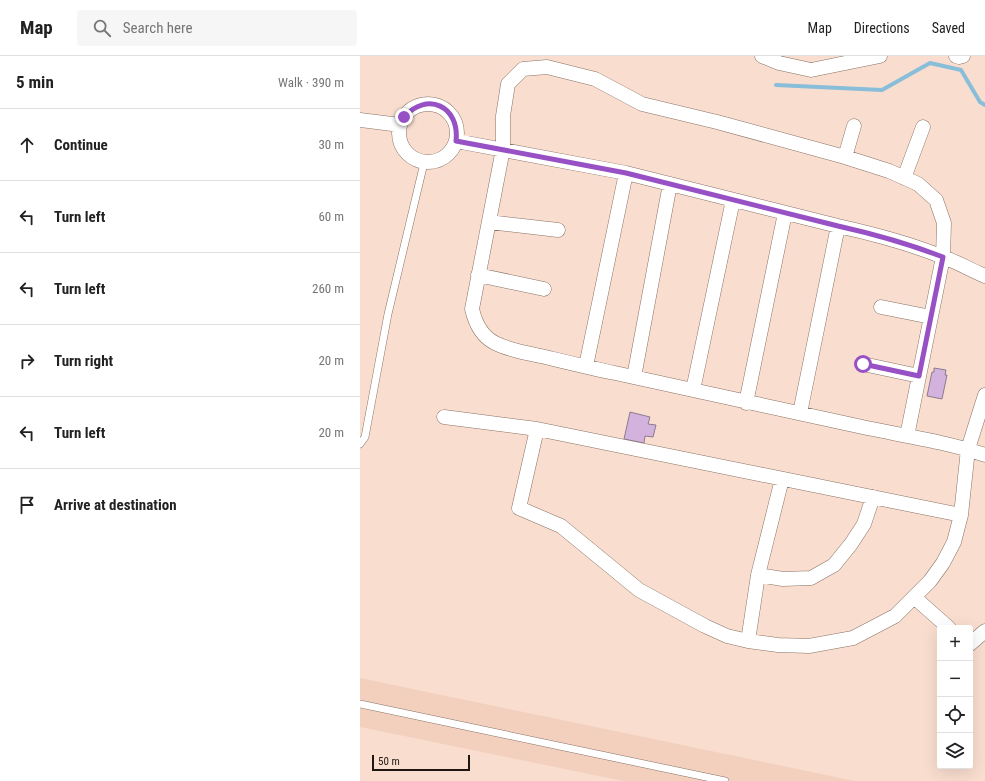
<!DOCTYPE html>
<meta charset="utf-8">
<style>
body{margin:0;font-family:"Roboto Condensed",sans-serif;background:#f6f6f6;color:#222}
.controls{position:absolute;right:12px;bottom:12px;display:grid;overflow:hidden;border-radius:4px;box-shadow:0 4px 16px #0002}
.controls button{width:36px;height:36px;display:grid;place-items:center;padding:0;border:0;border-bottom:1px solid #e0e0e0;background:#fff;color:#222;font:20px sans-serif}
.scale{position:absolute;left:12px;bottom:10px;width:98px;box-sizing:border-box;padding-left:4px;border:2px solid #1f1611;border-top:0;font-size:11px;line-height:14px;white-space:nowrap;color:#1f1611;-webkit-text-stroke:3px #f9decf;paint-order:stroke}
.stop{position:absolute;width:12px;height:12px;margin:-9px;border:3px solid #9751c4;border-radius:50%;background:#fff}
.stop.end{background:#9751c4;border-color:#fff;box-shadow:0 1px 4px #0008}
.list{margin:0;padding:0;list-style:none}
h2{display:flex;justify-content:space-between;align-items:center;height:52px;margin:0;padding:0 16px;font-size:17px}
h2 small{font-size:13px;font-weight:400;color:#767676}
.list li{display:grid;grid-template-columns:26px 1fr auto;gap:12px;align-items:center;box-sizing:border-box;height:72px;padding:0 16px;border-top:1px solid #e0e0e0}
.list b{display:block;font-size:15px;white-space:nowrap}
.list em{font-size:13px;font-style:normal;color:#767676}
.icon{flex:none;width:22px;height:22px;fill:none;stroke:currentColor;stroke-width:2;stroke-linecap:round;stroke-linejoin:round}
.map{position:relative;flex:none;width:625px;height:725px;overflow:hidden}
header{display:flex;align-items:center;gap:24px;box-sizing:border-box;height:56px;padding:0 20px;background:#fff;border-bottom:1px solid #e0e0e0}
header strong{font-size:19px}
nav{display:flex;gap:22px;margin-inline-start:auto;font-size:14px}
.search{width:280px;height:36px;background:#f6f6f6;display:flex;align-items:center;gap:10px;box-sizing:border-box;padding:0 14px;border-radius:4px;color:#767676;font-size:15px}
main{display:flex}
aside{flex:1;background:#fff}
.map>svg:first-child{display:block}
.built{fill:#f3d0be}
.lines{fill:none;stroke-linecap:round;stroke-linejoin:round}
.stream{stroke:#88bed9;stroke-width:4}
.building{fill:#d3b3dd;stroke:#8b7b90}
.lane-casing{stroke:#8a7265;stroke-width:8}
.street-casing{stroke:#8a7265;stroke-width:15}
.lane{stroke:#fff;stroke-width:7}
.street{stroke:#fff;stroke-width:14}
.route{stroke:#9751c4;stroke-width:5}
</style>
<header>
<strong>Map</strong>
<div class="search"><svg class="icon" aria-label="search" viewBox="0 0 24 24"><circle cx="10" cy="10" r="6"/><path d="M15 15l6 6"/></svg>Search here</div>
<nav><a>Map</a><a>Directions</a><a>Saved</a></nav>
</header>
<main>
<aside>
<h2>5 min<small>Walk · 390 m</small></h2>
<ul class="list">
<li><svg class="icon" aria-label="ahead" viewBox="0 0 24 24"><path d="M12 20V5M6 11l6-6 6 6"/></svg><div><b>Continue</b></div><em>30 m</em></li>
<li><svg class="icon" aria-label="left" viewBox="0 0 24 24"><path d="M17 20v-9H6M10 6l-5 5 5 5"/></svg><div><b>Turn left</b></div><em>60 m</em></li>
<li><svg class="icon" aria-label="left" viewBox="0 0 24 24"><path d="M17 20v-9H6M10 6l-5 5 5 5"/></svg><div><b>Turn left</b></div><em>260 m</em></li>
<li><svg class="icon" aria-label="right" viewBox="0 0 24 24"><path d="M7 20v-9h11M14 6l5 5-5 5"/></svg><div><b>Turn right</b></div><em>20 m</em></li>
<li><svg class="icon" aria-label="left" viewBox="0 0 24 24"><path d="M17 20v-9H6M10 6l-5 5 5 5"/></svg><div><b>Turn left</b></div><em>20 m</em></li>
<li><svg class="icon" aria-label="arrive" viewBox="0 0 24 24"><path d="M6 21V4h12l-3 4 3 4H6"/></svg><div><b>Arrive at destination</b></div></li>
</ul>
</aside>
<div class="map">
<svg width="625" height="725" viewBox="0 0 625 725">
<rect width="100%" height="100%" fill="#f9decf"/>
<path class="built" d="M0 622 495 725H263L0 671Z"/>
<g class="lines">
<path class="stream" d="M416 29 522 34 570 7 601 14 620 46 625 49"/>
</g>
<path class="building" d="M574 312 586 314 585 319H587L582 343 567 340 572 316H574Z
M270 356 290 361 288 368 296 369 293 381 285 380 284 387 264 383Z"/>
<g class="lines">
<g class="lane-casing">
<path id="lane" d="M0 388 5 381 28 258 64 107
M0 648 365 725"/>
</g>
<g class="street-casing">
<path id="street" d="M402 0 419 7 451 14 520 0
M596 0 599 1 603 0
M39 77a29 29 0 1 1 58 0a29 29 0 1 1-58 0Z
M0 64 40 69
M96 85 266 117 478 170C514 178 549 187 583 201 597 206 611 214 625 220
M485 101 494 70
M544 122 563 71
M129 166 198 174
M118 219 184 233
M521 251 571 261
M503 308 559 320
M226 310 266 117
M274 321 310 128
M333 334 373 144
M386 347 425 157
M440 357 478 170
M84 361 177 373 601 459
M177 373 159 452 201 470 279 534 345 570 367 580 388 585 418 589 449 590 493 582 535 560 570 525 583 507 594 486 601 459 608 393 625 339
M547 380 583 201 584 167 576 144 558 128 529 115 485 101 357 66 282 48 235 23 187 11 163 13 148 28 143 60V93L112 253C115 266 121 280 135 287 149 294 166 297 181 300 206 306 230 312 255 317 339 336 423 353 507 372 546 380 587 386 625 399
M398 519 423 523 451 522 474 509 491 488 504 468 513 441
M554 541 589 572
M388 585 398 519 422 423
M610 588 625 575"/>
</g>
<use href="#lane" class="lane"/>
<use href="#street" class="street"/>
</g>
<g class="lines">
<path class="route" d="M44 61C67 35 100 50 96 85L266 117 478 170C514 178 549 188 583 201L559 320 503 308"/>
</g>
</svg>
<div class="controls">
<button>+</button>
<button>−</button>
<button><svg class="icon" aria-label="locate" viewBox="0 0 24 24"><circle cx="12" cy="12" r="6"/><path d="M12 2v4M12 18v4M2 12h4M18 12h4"/></svg></button>
<button><svg class="icon" aria-label="layers" viewBox="0 0 24 24"><path d="M12 4l9 5-9 5-9-5zM3 14l9 5 9-5"/></svg></button>
</div>
<div class="scale">50 m</div>
<div class="stop" style="left:503px;top:308px"></div>
<div class="stop end" style="left:44px;top:61px"></div>
</div>
</main>
